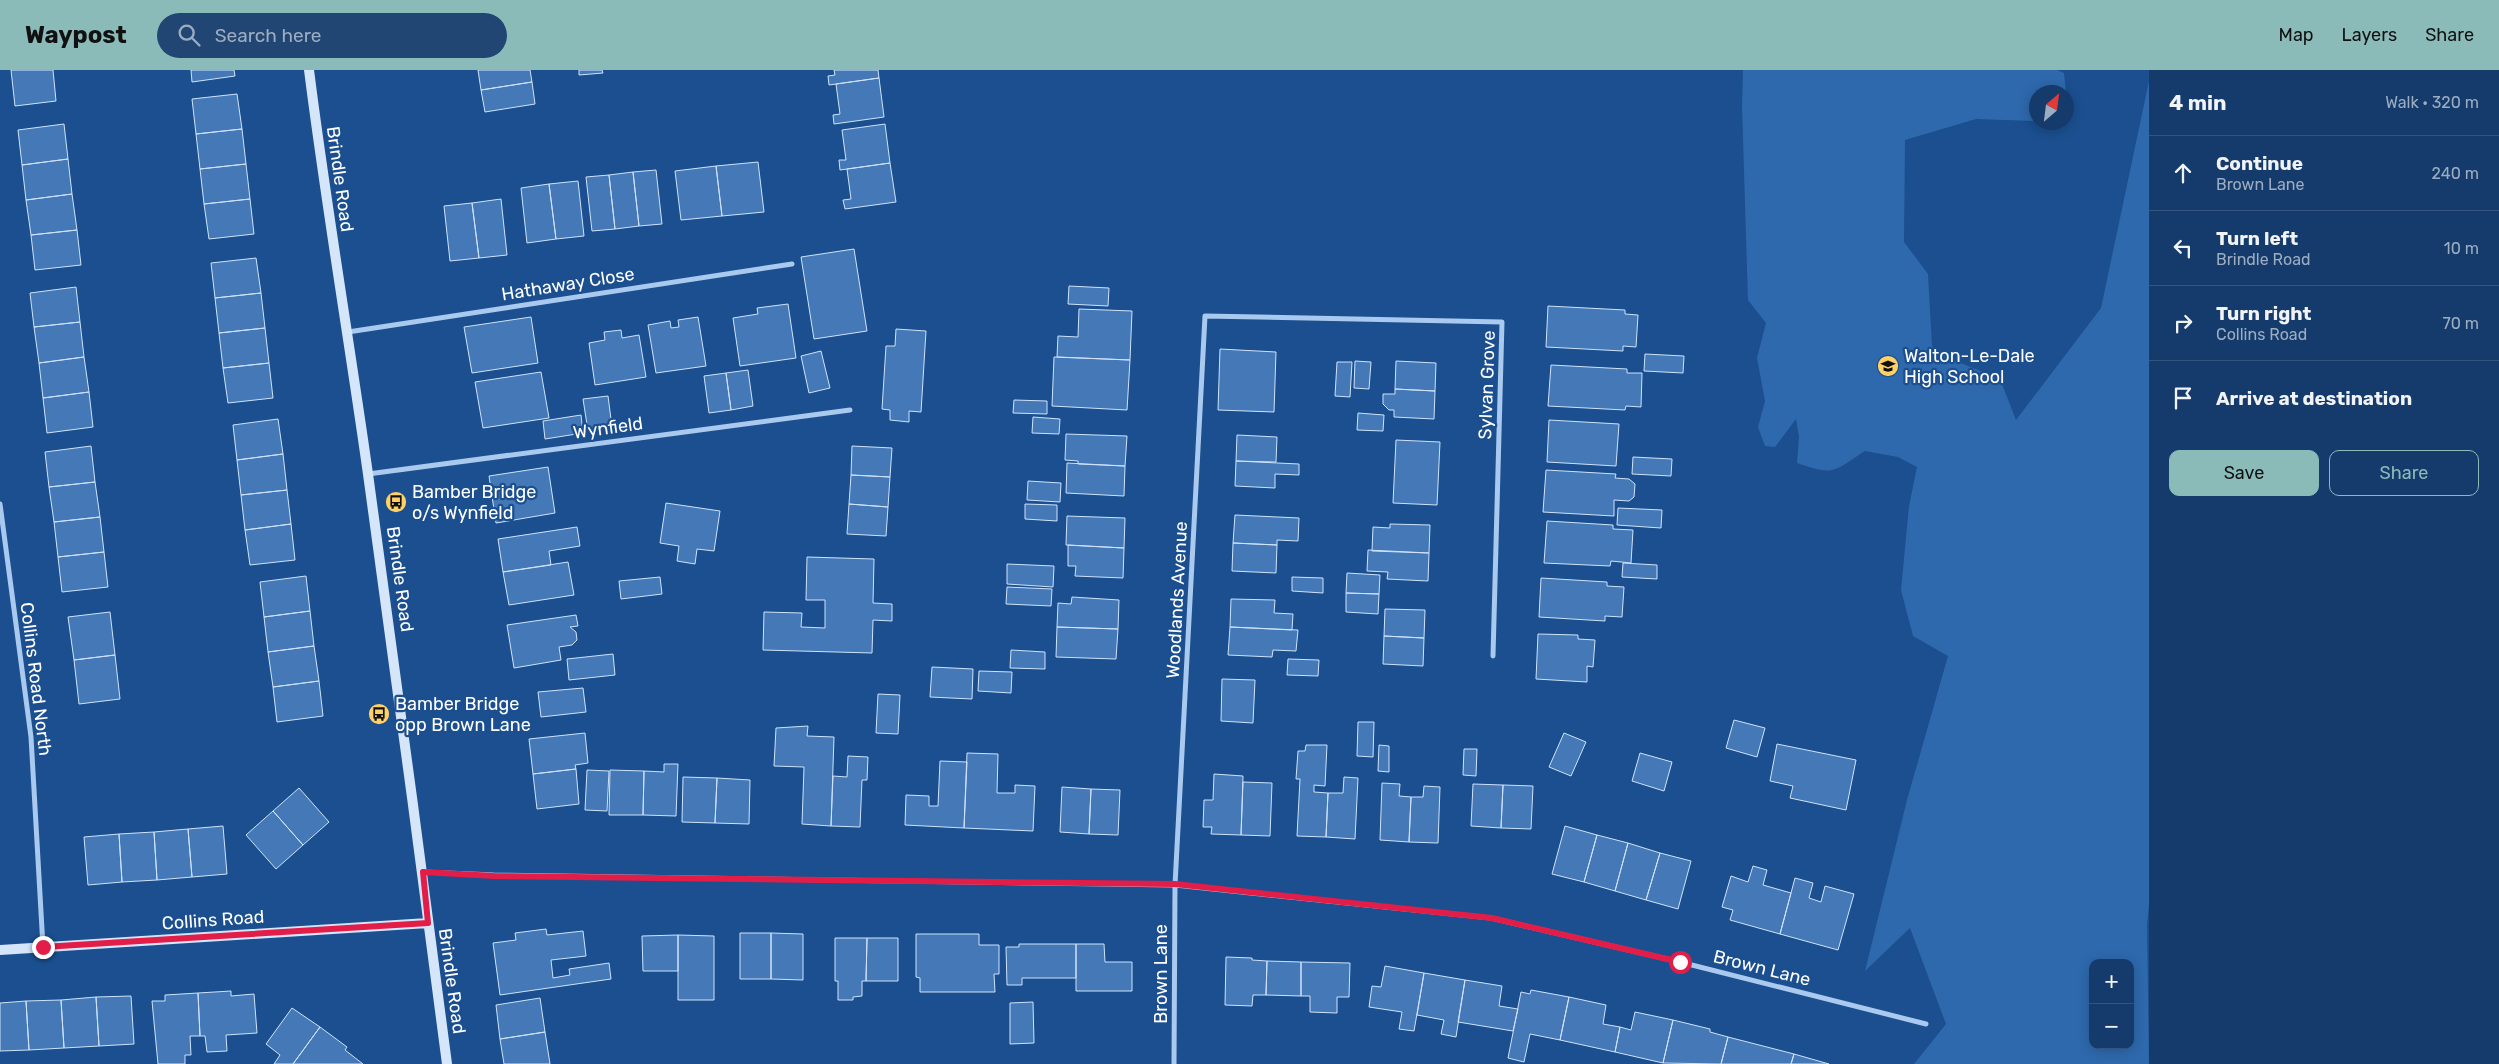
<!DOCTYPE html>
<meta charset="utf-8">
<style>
body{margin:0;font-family:Rubik,sans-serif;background:#214673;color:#f1f3f6}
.controls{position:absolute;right:15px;bottom:15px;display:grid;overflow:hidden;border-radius:10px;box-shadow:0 2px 12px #0003}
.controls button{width:45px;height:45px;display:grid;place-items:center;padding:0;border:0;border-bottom:1px solid #33557e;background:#143b6b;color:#f1f3f6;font:25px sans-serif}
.compass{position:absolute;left:2029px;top:15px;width:45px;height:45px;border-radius:50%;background:#143b6b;box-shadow:0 2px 12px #0003;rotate:28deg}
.stop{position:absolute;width:15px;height:15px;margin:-11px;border:4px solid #e11d48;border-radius:50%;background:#fff}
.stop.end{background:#e11d48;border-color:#fff;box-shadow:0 1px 5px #0008}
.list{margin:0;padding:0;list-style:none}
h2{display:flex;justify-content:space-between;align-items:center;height:65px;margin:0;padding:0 20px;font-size:21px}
h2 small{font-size:16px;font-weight:400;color:#9dadc1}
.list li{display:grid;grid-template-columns:32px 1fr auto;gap:15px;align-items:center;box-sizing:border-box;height:75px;padding:0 20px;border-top:1px solid #33557e}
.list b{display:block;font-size:19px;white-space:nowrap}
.list p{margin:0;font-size:16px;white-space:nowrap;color:#9dadc1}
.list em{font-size:16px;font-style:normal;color:#9dadc1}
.actions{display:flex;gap:10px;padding:15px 20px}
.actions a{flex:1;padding:11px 0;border:1px solid #8bbbb9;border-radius:10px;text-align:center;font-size:18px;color:#8bbbb9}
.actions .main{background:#8bbbb9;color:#111}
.icon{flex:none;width:28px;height:28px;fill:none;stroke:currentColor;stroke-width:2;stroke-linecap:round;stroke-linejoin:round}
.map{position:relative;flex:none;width:2149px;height:994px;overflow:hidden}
header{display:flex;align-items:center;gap:30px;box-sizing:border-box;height:70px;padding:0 25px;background:#8bbbb9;color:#111}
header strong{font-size:24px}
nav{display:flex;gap:28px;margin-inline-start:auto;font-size:18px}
.search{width:350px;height:45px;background:#214673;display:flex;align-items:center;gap:12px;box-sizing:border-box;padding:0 18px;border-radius:28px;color:#9dadc1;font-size:19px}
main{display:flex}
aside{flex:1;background:#143b6b}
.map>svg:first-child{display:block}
.green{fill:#2e69ad;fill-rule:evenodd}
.building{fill:#4478b7;stroke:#cfe3fa}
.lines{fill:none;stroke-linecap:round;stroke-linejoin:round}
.street{stroke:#a9c9ee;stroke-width:5}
.secondary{stroke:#d6e6fa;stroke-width:10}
.route{stroke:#e11d48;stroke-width:6}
.labels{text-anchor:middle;stroke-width:4.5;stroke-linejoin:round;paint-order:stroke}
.street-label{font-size:18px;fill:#fff;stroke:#1b4f8f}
.poi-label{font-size:18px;fill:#fff;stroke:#1b4f8f;text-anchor:start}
</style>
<header>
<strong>Waypost</strong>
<div class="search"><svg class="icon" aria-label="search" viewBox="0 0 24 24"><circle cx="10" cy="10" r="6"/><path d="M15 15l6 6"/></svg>Search here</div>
<nav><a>Map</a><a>Layers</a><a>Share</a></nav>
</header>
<main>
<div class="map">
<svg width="2149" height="994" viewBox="0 0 2149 994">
<rect width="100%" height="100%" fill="#1b4f8f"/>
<path class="green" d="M1743 0H2057L2064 3 2066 22H2036V51L1976 49 1905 70 1904 172 1928 204 1932 276 1956 291 2000 309 2016 350 2101 238 2149 11V834L2147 855 2149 994H1914L1946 954 1910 858 1865 901 1907 730 1948 586 1913 566 1901 520 1909 436 1917 397 1898 387 1865 381C1833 402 1834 406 1797 393L1799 367 1796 349 1775 377 1765 376 1758 357 1765 331 1757 288 1766 253 1748 230 1742 36ZM2093 893H2130V975H2093Z"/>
<path class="building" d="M11 0H53L56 31 15 36Z
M191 0H234L235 6 192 12Z
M478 0H530L532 12 481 20Z
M579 0H602L603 3 579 5Z
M834 0H878L879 8 829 15 828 6 835 5Z
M879 8 884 47 834 54 833 45 840 44 836 14Z
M532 12 535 34 485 42 481 20Z
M237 24 242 59 196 64 192 29Z
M64 54 68 89 22 95 18 60Z
M885 54 890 93 840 100 839 90H846L842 60Z
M242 59 246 94 200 99 196 64Z
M68 89 72 124 26 130 22 95Z
M758 92 764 142 722 146 716 96Z
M890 93 896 132 845 139 843 130 851 129 847 99Z
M246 94 250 129 204 134 200 99Z
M716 96 722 146 681 150 675 101Z
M656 100 662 154 639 156 633 102Z
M633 102 639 156 615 159 609 105Z
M609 105 615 159 592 161 586 107Z
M578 111 584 166 556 169 549 114Z
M549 114 556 169 527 173 521 118Z
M72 124 77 160 31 165 26 130Z
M250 129 254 164 209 169 204 134Z
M501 129 507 185 479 188 472 133Z
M472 133 479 188 450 191 444 136Z
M77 160 81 195 35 200 31 165Z
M854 179 867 261 814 269 801 187Z
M256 188 261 223 215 228 211 193Z
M1069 216 1109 218 1108 236 1068 234Z
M76 217 80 252 34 257 30 223Z
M261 223 265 258 219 263 215 228Z
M788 234 796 288 740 296 733 248 758 244 757 238Z
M1548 236 1625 240V244L1638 245 1636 277 1623 276V281L1546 277Z
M1079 239 1132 241 1130 290 1057 287 1058 266 1078 267Z
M531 247 538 293 472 303 464 257Z
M698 247 706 296 656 303 648 255 670 251 671 258 679 257 678 250Z
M80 252 84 287 39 293 34 257Z
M265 258 269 293 223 298 219 263Z
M896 259 926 261 921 342 909 341V352L890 350V340L882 339 886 276H895Z
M621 260 622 268 639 265 646 307 595 315 589 273 605 270 604 262Z
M1220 279 1276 282 1274 342 1218 340Z
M821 281 830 318 809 323 801 286Z
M1645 284 1684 286 1683 303 1644 301Z
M84 287 89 322 43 328 39 293Z
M1054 287 1130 290 1127 340 1052 336Z
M1355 291 1371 292 1369 319 1354 318Z
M1396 291 1436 293 1435 321 1395 319Z
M1337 292H1352L1350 327 1335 326Z
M269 293 273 328 228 333 223 298Z
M1551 295 1627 299V303H1642L1641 337 1626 336 1625 340 1548 336Z
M748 300 753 336 731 340 726 303Z
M541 302 549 348 483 358 475 312Z
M726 303 731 340 709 343 704 306Z
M1395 319 1435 321 1434 349 1394 347V340H1389L1383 334V324H1395Z
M89 322 93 357 47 363 43 328Z
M608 326 612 357 588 361 583 329Z
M1014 330 1047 331V344L1013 343Z
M1358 343 1384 345 1383 361 1357 360Z
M581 345 583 363 545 369 543 351Z
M1033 347 1060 349 1059 364 1032 363Z
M278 349 283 384 237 390 233 355Z
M1549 350 1619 354 1616 396 1547 392Z
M1066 364 1127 366 1125 396 1078 394V391L1065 390Z
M1237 365 1277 367 1276 392 1236 391Z
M1396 370 1440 372 1437 435 1393 433Z
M91 376 95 412 49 417 45 382Z
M852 376 892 378 890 407 851 405Z
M283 384 287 420 241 425 237 390Z
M1633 387 1672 389 1671 406 1632 404Z
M1236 391 1299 394V405L1275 404V418L1235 416Z
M1067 393 1125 396 1124 426 1066 423Z
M548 397 555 443 496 453 489 406Z
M1546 400 1616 404 1615 408 1629 409 1635 414 1634 427 1629 431 1614 430V446L1543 442Z
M851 405 890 407 888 437 849 434Z
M1028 411 1061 413 1060 432 1027 430Z
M95 412 100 447 54 452 49 417Z
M287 420 291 454 245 460 241 425Z
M666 433 720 441 714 481 697 479 695 494 677 491 679 476 660 473Z
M849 434 888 437 886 466 847 464Z
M1025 434 1057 435V451L1025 449Z
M1618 438 1662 440 1661 458 1617 455Z
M1235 445 1299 448 1298 471 1277 470V475L1233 473Z
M1067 446 1125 448 1124 478 1066 475Z
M100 447 104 482 58 487 54 452Z
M1547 451 1613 455V459L1633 460 1631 493 1611 491 1610 496 1544 493Z
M291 454 295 490 250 495 245 460Z
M1390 454 1430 455 1429 483 1372 481 1373 457 1390 458Z
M577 457 580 476 549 481 551 495 503 502 498 469Z
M1233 473 1277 475 1276 503 1232 501Z
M1068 475 1124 478 1123 508 1075 506 1076 496H1068Z
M1368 480 1429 483 1428 511 1387 509 1388 502 1367 501Z
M104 482 108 517 62 522 58 487Z
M807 487 874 489 873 533 892 534V551L873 550 872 583 763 580 764 542 802 543 801 557 825 558V530H806Z
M568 492 574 525 509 535 503 502Z
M1623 493 1657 495V509L1622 507Z
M1007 494 1054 496 1053 517 1007 514Z
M1347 503 1380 505 1379 524 1346 523Z
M306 506 310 541 264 547 260 512Z
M660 507 662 524 621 529 619 511Z
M1292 507 1323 508V523L1292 521Z
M1541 508 1607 512V516L1624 517 1622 547 1605 546V551L1539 547Z
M1007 517 1052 519 1051 536 1006 534Z
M1346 523 1379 524 1378 544 1346 542Z
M1072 527 1119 530 1118 559 1057 557 1058 533 1071 534Z
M1231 529 1275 530 1274 543 1293 544 1292 560 1230 557Z
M1385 539 1425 540 1424 568 1384 566Z
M310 541 314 576 268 582 264 547Z
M110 542 115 585 74 590 68 547Z
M576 545 578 556 570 557 576 562 577 570 572 575 559 577 561 590 514 598 507 555Z
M1057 557 1118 559 1116 589 1056 587Z
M1230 557 1298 560 1296 581 1273 580 1272 587 1228 585Z
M1538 564 1578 565V569L1595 570 1593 597 1587 596V612L1536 609Z
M1384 566 1424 568 1423 596 1383 594Z
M314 576 319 611 273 617 268 582Z
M1011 580 1045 582V599L1010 598Z
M613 584 615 605 569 610 567 589Z
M115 585 120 629 79 634 74 590Z
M1288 589 1319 590 1318 606 1287 605Z
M932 597 973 599 972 629 930 627Z
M979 601 1012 602 1011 623 978 621Z
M1222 609 1255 610 1253 653 1221 651Z
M319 611 323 646 277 652 273 617Z
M583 618 586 642 541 647 538 622Z
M878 624 900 625 898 664 876 663Z
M1734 650 1765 658 1757 687 1726 678Z
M1358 652H1374L1373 687 1357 686Z
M808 656 807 666 834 667 831 756 802 754 804 697 774 696 776 658Z
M585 663 588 693 575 695 576 699 533 704 529 669Z
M1564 663 1586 672 1571 706 1549 697Z
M1777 674 1856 690 1846 740 1790 728 1793 716 1770 711Z
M1306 675H1327L1325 716 1314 715V722L1328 723 1326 767 1297 766 1300 709H1296L1298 681H1305Z
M1379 675 1389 676V702L1378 701Z
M1464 679H1477L1476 706 1463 705Z
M967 683 998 684 997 723H1015V715L1035 716 1033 761 964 758Z
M1640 683 1672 692 1664 721 1632 711Z
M848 686 868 687 867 710H862L860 757 831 756 833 706 847 707Z
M940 691 967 692 964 758 905 755 906 725 929 726V736H938Z
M664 694H678L676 746 643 745 644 701 664 702Z
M576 699 579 734 537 739 533 704Z
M587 700 609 701 607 741 585 740Z
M610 700 644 701 643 745H609Z
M1214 704 1243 706 1241 765 1211 764 1212 757H1203L1204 730H1213Z
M683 707 717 708 715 753 682 752Z
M1344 707 1358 708 1355 769 1326 767 1328 723H1343Z
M717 708 750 710 749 754 715 753Z
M1243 712 1272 713 1270 766 1241 765Z
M1382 713 1400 714 1399 726 1411 727 1409 772 1380 770Z
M1473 714 1503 715 1501 758 1471 756Z
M1503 715 1533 716 1531 759 1501 758Z
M1424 716 1440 717 1438 773 1409 772 1411 727H1423Z
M1062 717 1091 719 1089 764 1060 762Z
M299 718 329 752 303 775 273 741Z
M1091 719 1120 720 1118 765 1089 764Z
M273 741 303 775 276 799 246 765Z
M223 756 227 804 192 807 188 759Z
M1565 756 1597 765 1584 812 1552 804Z
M188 759 192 807 157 810 154 762Z
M154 762 157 810 122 812 119 764Z
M119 764 122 812 88 815 84 767Z
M1597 765 1628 773 1615 821 1584 812Z
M1628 773 1660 783 1646 830 1615 821Z
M1660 783 1691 791 1678 839 1646 830Z
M1753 796 1767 800 1763 815 1791 823 1780 864 1730 850 1733 840 1722 837 1731 806 1748 812Z
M1795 808 1813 813 1809 828 1821 832 1825 816 1854 824 1838 880 1780 864Z
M546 859 547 865 583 861 586 886 551 890 553 908 570 905 569 899 609 893 611 909 500 925 493 873 516 870 515 863Z
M740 863H771V909H740Z
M771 863 803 864V910L771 909Z
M916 864H979V875H999V904H994L995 922H920V908L916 907Z
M678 865 714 866V930H678Z
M678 865V901H643L642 866Z
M835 868H867L866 911H862V926L853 927V930H838V911H835Z
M867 868H898V911H866Z
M1019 874H1076V908H1022V915H1007L1006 877H1019Z
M1076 874H1104L1105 892H1132V921H1076Z
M1226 887 1252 888V890L1267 891 1266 925H1253L1252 936 1225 935Z
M1267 891 1301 892V926L1266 925Z
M1301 892 1350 893 1349 927H1337V943L1310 942V926H1301Z
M1385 896 1424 903 1414 961 1399 959 1402 942 1369 937 1372 916 1381 917Z
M1424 903 1465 910 1456 967 1441 964 1444 950 1417 945Z
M1465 910 1502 916 1499 936 1518 939 1513 961 1458 952Z
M1531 920 1569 927 1560 970 1530 964 1524 992 1508 988 1521 922 1530 924Z
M231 921V926L254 924 257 963 226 965 227 981 207 982 205 966H200L198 923Z
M198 923 200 966H190L191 985H185V994H158L152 931H165V925Z
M131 926 134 974 99 976 96 927Z
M96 927 99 976 64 978 61 930Z
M1569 927 1606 935 1603 954 1620 957 1615 982 1560 970Z
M540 928 545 962 500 969 496 935Z
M61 930 64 978 29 980 26 931Z
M26 931 29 980 0 981V933Z
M1033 932 1034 973 1010 974V933Z
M292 938 320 957 293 994H274L280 985 266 974Z
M1635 942 1673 950 1663 993 1615 982 1620 957 1631 960Z
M1673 950 1710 959V962L1728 967 1721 994 1663 993Z
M320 957 347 977 345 980 363 994H293Z
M545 962 550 994H504L500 969Z
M1728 967 1794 984 1791 994H1721Z
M1794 984 1829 994H1791Z"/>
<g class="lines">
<path class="street" d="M348 262 792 194
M368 404 850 340
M0 434 31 667 43 877
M423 802 494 805 1175 815 1491 848 1680 892 1926 954
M1174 994 1175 815 1205 246 1502 252 1493 586"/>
<path class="secondary" d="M309 0C326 135 349 269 368 404 396 601 421 797 447 994
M0 880 428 853"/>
</g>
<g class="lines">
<path class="route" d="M43 877 428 853 423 802 494 806 1175 814 1492 848 1680 892"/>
</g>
<defs>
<g id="school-disc" transform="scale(1.125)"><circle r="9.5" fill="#ffd166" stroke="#1b4f8f"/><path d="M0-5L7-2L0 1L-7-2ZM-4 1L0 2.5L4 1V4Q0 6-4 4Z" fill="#111"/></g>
<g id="bus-disc" transform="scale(1.125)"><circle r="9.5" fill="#ffd166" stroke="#1b4f8f"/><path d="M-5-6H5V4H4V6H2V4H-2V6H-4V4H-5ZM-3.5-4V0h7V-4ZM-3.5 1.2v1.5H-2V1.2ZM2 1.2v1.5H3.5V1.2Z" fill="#111"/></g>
</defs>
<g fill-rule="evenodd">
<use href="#school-disc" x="1888" y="296"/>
<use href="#bus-disc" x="396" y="432"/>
<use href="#bus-disc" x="379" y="644"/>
</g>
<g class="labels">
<g class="street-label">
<text transform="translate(340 109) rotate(82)" y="6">Brindle Road</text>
<text transform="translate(568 214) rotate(-9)" y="6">Hathaway Close</text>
<text transform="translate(1487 315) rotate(-88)" y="6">Sylvan Grove</text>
<text transform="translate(608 358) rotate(-8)" y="6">Wynfield</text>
<text transform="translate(400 509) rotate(82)" y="6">Brindle Road</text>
<text transform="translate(1177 530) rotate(-87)" y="6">Woodlands Avenue</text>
<text transform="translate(36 609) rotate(83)" y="6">Collins Road North</text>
<text transform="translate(213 850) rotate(-4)" y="6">Collins Road</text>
<text transform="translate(1762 898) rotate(14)" y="6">Brown Lane</text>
<text transform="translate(1161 904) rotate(-90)" y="6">Brown Lane</text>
<text transform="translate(452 911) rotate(82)" y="6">Brindle Road</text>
</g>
<g class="poi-label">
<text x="1904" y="292">Walton-Le-Dale<tspan x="1904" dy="21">High School</tspan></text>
<text x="412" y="428">Bamber Bridge<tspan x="412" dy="21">o/s Wynfield</tspan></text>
<text x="395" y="640">Bamber Bridge<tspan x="395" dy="21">opp Brown Lane</tspan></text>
</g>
</g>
</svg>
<div class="controls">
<button>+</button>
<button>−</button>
</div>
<svg class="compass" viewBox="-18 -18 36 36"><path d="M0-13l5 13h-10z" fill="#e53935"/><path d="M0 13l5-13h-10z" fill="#9dadc1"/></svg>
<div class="stop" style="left:1680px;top:892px"></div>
<div class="stop end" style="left:43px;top:877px"></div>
</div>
<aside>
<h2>4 min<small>Walk · 320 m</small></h2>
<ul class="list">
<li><svg class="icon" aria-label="ahead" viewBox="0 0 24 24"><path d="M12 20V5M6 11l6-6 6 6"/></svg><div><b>Continue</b><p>Brown Lane</p></div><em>240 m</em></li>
<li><svg class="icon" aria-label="left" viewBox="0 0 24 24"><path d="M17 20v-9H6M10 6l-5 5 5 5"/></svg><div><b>Turn left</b><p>Brindle Road</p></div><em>10 m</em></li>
<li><svg class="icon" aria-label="right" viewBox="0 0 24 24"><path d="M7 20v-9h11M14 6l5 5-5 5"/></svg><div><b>Turn right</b><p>Collins Road</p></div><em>70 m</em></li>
<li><svg class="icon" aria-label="arrive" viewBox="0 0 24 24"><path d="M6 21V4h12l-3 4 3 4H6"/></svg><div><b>Arrive at destination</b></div></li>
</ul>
<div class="actions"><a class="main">Save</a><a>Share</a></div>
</aside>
</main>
